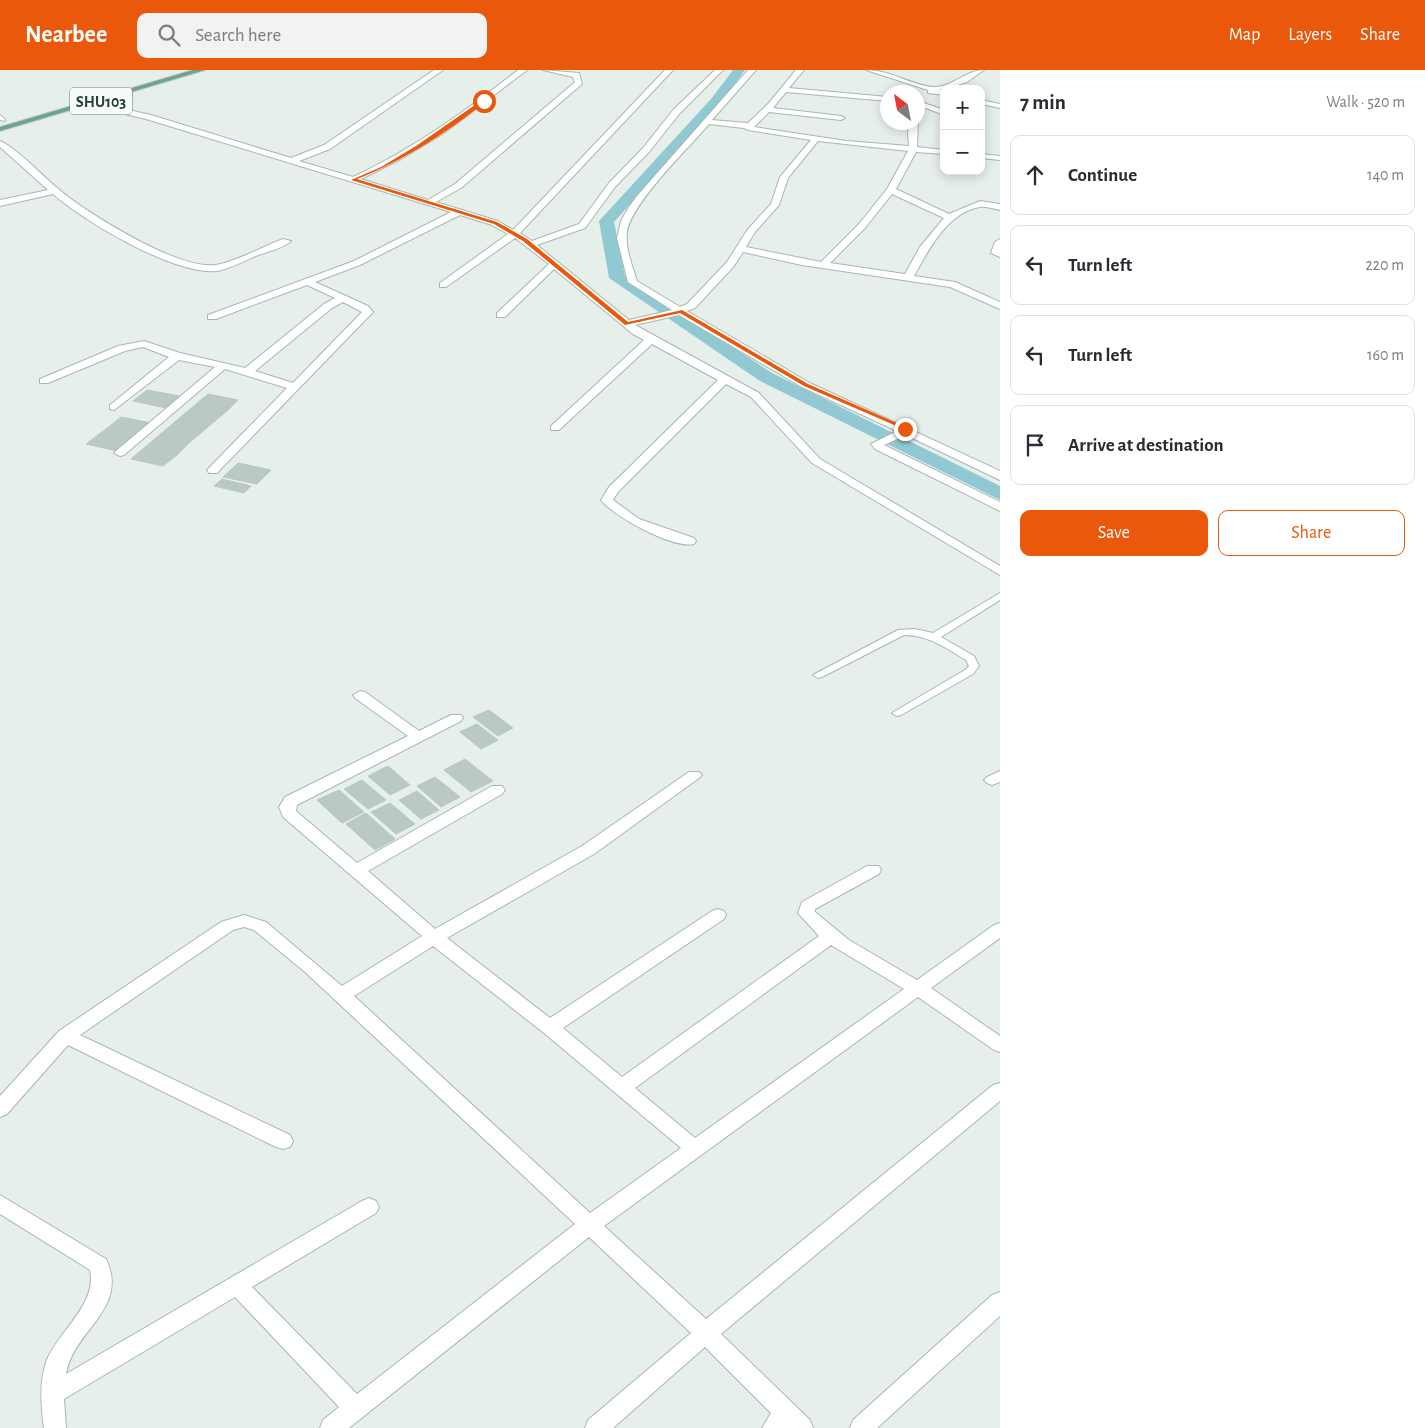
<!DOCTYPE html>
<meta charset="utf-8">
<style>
body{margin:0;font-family:"Alegreya Sans",sans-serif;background:#f2f2f3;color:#2b2b33}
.controls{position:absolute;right:15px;top:15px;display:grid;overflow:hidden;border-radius:10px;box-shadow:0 2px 12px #0003}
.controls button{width:45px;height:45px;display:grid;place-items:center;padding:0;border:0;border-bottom:1px solid #e1e1e2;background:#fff;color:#2b2b33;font:25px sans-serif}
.compass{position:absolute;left:880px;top:15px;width:45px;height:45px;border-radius:50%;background:#fff;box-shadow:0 2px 12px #0003;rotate:328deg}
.stop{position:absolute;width:15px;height:15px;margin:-11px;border:4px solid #ea580c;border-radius:50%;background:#fff}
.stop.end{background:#ea580c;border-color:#fff;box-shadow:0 1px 5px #0008}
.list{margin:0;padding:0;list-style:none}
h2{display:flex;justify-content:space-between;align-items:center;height:65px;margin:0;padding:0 20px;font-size:21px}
h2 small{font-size:16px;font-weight:400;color:#7c7c81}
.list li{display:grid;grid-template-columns:32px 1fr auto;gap:15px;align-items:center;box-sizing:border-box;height:80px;margin:0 10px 10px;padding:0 10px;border:1px solid #e1e1e2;border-radius:10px}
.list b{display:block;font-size:19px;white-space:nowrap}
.list em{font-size:16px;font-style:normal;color:#7c7c81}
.actions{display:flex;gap:10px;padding:15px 20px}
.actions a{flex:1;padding:11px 0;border:1px solid #ea580c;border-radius:10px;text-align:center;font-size:18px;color:#ea580c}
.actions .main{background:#ea580c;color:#fff}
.icon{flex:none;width:28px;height:28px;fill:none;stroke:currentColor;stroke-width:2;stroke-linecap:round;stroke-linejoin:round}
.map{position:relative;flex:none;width:1000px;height:1358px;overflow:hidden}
header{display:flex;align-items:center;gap:30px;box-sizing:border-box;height:70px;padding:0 25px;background:#ea580c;color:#fff}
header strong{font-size:24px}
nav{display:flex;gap:28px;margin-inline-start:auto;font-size:18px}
.search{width:350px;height:45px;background:#f2f2f3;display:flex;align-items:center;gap:12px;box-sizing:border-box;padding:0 18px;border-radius:10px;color:#7c7c81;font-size:19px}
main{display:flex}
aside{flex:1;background:#fff}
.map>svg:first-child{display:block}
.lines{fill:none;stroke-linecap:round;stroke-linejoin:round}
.canal{fill:#90c9d2;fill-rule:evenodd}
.building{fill:#bbc9c3;stroke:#b8c8c1}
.lane-casing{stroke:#a8b7b1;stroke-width:2}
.street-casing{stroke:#a8b7b1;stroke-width:2}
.primary-casing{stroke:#c2cac7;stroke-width:2}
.lane{fill:#fff;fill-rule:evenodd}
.street{fill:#fff;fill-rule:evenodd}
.primary{fill:#6ca393;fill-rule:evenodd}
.route{fill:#ea580c}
.labels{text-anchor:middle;stroke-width:4;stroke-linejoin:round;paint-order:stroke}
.shield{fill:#f7fbf9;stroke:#647972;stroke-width:1}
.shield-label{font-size:16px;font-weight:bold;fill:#254138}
</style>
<header>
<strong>Nearbee</strong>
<div class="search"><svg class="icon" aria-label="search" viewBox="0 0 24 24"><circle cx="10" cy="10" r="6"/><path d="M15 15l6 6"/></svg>Search here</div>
<nav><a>Map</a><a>Layers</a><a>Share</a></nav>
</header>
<main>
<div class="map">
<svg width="1000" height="1358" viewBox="0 0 1000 1358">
<rect width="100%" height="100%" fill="#e6efea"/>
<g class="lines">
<path class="canal" d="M733 0H745L719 35 614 152 625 206 772 303 1000 416V430L760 311 609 208 599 151 711 29Z"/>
</g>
<path class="building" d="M147 320 180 326 166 338 133 331Z
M208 324 238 330 227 341 195 335Z
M195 335 227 341 215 351 183 345Z
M183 345 215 351 202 362 170 356Z
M121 347 151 353 140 362 110 356Z
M110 356 140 362 129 371 98 365Z
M170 356 202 362 189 373 157 367Z
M98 365 129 371 117 381 86 374Z
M157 367 189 373 177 385 144 378Z
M144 378 177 385 163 396 131 389Z
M238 393 271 400 257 414 223 407Z
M222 409 251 416 244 423 214 416Z
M489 640 513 658 498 666 473 647Z
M477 654 498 670 481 679 460 662Z
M465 689 493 711 471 722 444 700Z
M388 696 410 715 390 725 368 706Z
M435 707 460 727 441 737 417 716Z
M362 710 386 730 368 739 344 719Z
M339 720 364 742 342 753 317 730Z
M417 721 439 740 421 749 399 730Z
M390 733 415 754 396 764 371 742Z
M366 743 395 769 375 780 346 754Z"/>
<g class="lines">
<g class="lane-casing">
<path id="lane" d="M0 45 5 49V51L0 50Z
M1000 523V530L941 567 974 586 979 596 973 604 901 645 897 646 892 643 965 600 969 596 966 590C946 578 928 565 904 565L822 607 818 608 813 605 898 560 915 559 933 563Z"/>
</g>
<g class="street-casing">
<path id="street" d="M434 0H443L330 79 299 91 353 107C413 79 466 41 518 0H527L444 63 401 89 361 109 428 130 455 114 575 12 573 7 543 0 579 3 582 14 461 118 436 132 498 151 513 160 665 0H673L520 163 532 171 579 154 609 113 643 78 674 39 715 0H723L680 43 649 82 615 117 585 158 537 175 629 250 672 240 628 212 617 168 621 151 627 140 637 126 748 0H756L712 50 748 53 768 34 796 0H804L789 18 888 27V31L786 22 773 38 841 46 845 48 841 50 769 42 754 57 846 71 909 76 908 62 911 52H918V50L917 77 944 80V84L916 82 896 119 949 144 980 131 1000 134V140C994 139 986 136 980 137 948 142 929 179 914 206L955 212 1000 232V239L950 217 802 195 743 182 734 196 695 238 687 241 810 313 1000 401V410L906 365 884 375 1000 432V441L875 379 871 374 897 361 802 317 679 245 635 255 759 323 820 389 1000 496V505L812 393 751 327 726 314 618 422 613 430 639 449 694 468 696 471 694 474C674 479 614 447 601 430L609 417 718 310 652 274 559 360H551V356L644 270 633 264 554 199 505 247H497V243L549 194 515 168 446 217H440V213L508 164 492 155 460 145 360 195 315 212 368 236 373 242 217 403H209L207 400 287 318 225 299 124 385 120 386 114 383 116 381 215 297 179 290 114 340 110 339V335L169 287 143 277 125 281 48 313H40V309L118 276 144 271 180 283 245 298 324 234 335 228 307 215 216 249H208V245L354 191 451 142 146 49 74 32V28L151 45 291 88 324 75ZM709 54 744 58 748 60 811 70 780 107 771 134 748 159 727 192 687 234 680 237 637 211C632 195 625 178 627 162 632 132 688 79 709 54ZM818 71 908 81 887 119 859 154 821 192 746 177 755 162 779 135 788 108ZM892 124 944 148 920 177 905 204 830 193 865 158ZM343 232 362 242 293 313 255 301 332 238Z
M866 0C891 0 913 16 933 17 951 18 966 0 984 0L967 12 942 20 944 25 928 23V20Z
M981 30 1000 34V38L981 34Z
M918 31 944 40V45L918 35Z
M0 71C14 76 43 106 56 117 84 142 178 200 215 195 233 193 264 176 283 169L291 171C282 179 266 182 256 186 244 191 229 199 217 201 174 205 85 152 53 124L0 136V130L48 120 0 77Z
M981 84 1000 86V90L981 88Z
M1000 169V187L991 183 995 172Z
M360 621 365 622 419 661 451 645H461L463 648 461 651 297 735 296 741 357 793 492 716H502L505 720 502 724 368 801 435 859 582 776 689 702H699L702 705 699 708 594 784 447 868 550 948 712 841 718 839 724 841 726 845 724 849 563 958 622 1007 819 866 798 843 802 832 867 796H879L881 800 879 804 815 839V842L849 870 917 910 994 855 1000 853V868L931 918 1000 966V982L994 980 918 927 604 1156 706 1249 993 1015 1000 1013V1031L721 1264 810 1350 813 1358H762L771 1343 705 1277 613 1358H585L588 1350 691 1263 589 1167 349 1358H320L323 1350 339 1337 235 1227 64 1329 66 1358H44C41 1337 39 1313 46 1292 58 1261 98 1234 90 1200L0 1144V1125L106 1189C130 1239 73 1260 66 1304L362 1131 369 1128 376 1131 379 1137 376 1143 252 1217 357 1324 575 1154 305 902 254 860 244 857 233 860 80 965 290 1065 293 1071 290 1077 283 1079 276 1077 68 975 7 1044 0 1047V1026L59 961 221 852 244 845 266 852 342 916 422 866 283 747 279 737 285 727 408 666 355 628 353 625ZM831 875 904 919 695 1068 635 1018ZM433 876 544 963 681 1078 590 1143 354 926Z
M1000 701V712L992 715 987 713 984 710 987 707Z
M1000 1222V1246L877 1358H850L853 1350 992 1225Z"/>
</g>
<g class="primary-casing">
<path id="primary" d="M193 0H205L0 61V57Z"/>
</g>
<use href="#lane" class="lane"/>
<use href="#street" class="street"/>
<use href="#primary" class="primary"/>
</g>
<path class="route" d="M482 30 486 31C450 61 401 92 357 109L497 152 527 169 628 252 682 240 808 314 908 358V361L804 316 680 243 625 255 523 171 494 154 351 110 381 97 416 76Z"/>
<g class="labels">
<rect class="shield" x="70" y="17.5" width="62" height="27" rx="4"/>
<g class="shield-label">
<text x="101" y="37">SHU103</text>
</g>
</g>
</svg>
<div class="controls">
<button>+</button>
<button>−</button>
</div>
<svg class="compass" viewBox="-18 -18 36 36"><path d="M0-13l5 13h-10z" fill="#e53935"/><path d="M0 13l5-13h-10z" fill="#7c7c81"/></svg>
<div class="stop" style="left:484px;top:31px"></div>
<div class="stop end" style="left:905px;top:359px"></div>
</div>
<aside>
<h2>7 min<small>Walk · 520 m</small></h2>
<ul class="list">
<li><svg class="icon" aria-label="ahead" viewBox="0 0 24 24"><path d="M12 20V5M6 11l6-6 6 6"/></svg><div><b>Continue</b></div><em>140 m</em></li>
<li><svg class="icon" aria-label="left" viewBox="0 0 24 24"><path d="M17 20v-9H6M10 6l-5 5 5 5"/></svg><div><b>Turn left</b></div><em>220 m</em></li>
<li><svg class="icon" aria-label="left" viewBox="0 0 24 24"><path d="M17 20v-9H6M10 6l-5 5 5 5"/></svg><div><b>Turn left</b></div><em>160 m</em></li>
<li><svg class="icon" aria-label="arrive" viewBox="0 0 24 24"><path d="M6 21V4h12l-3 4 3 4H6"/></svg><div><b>Arrive at destination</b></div></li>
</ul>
<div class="actions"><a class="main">Save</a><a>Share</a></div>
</aside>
</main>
